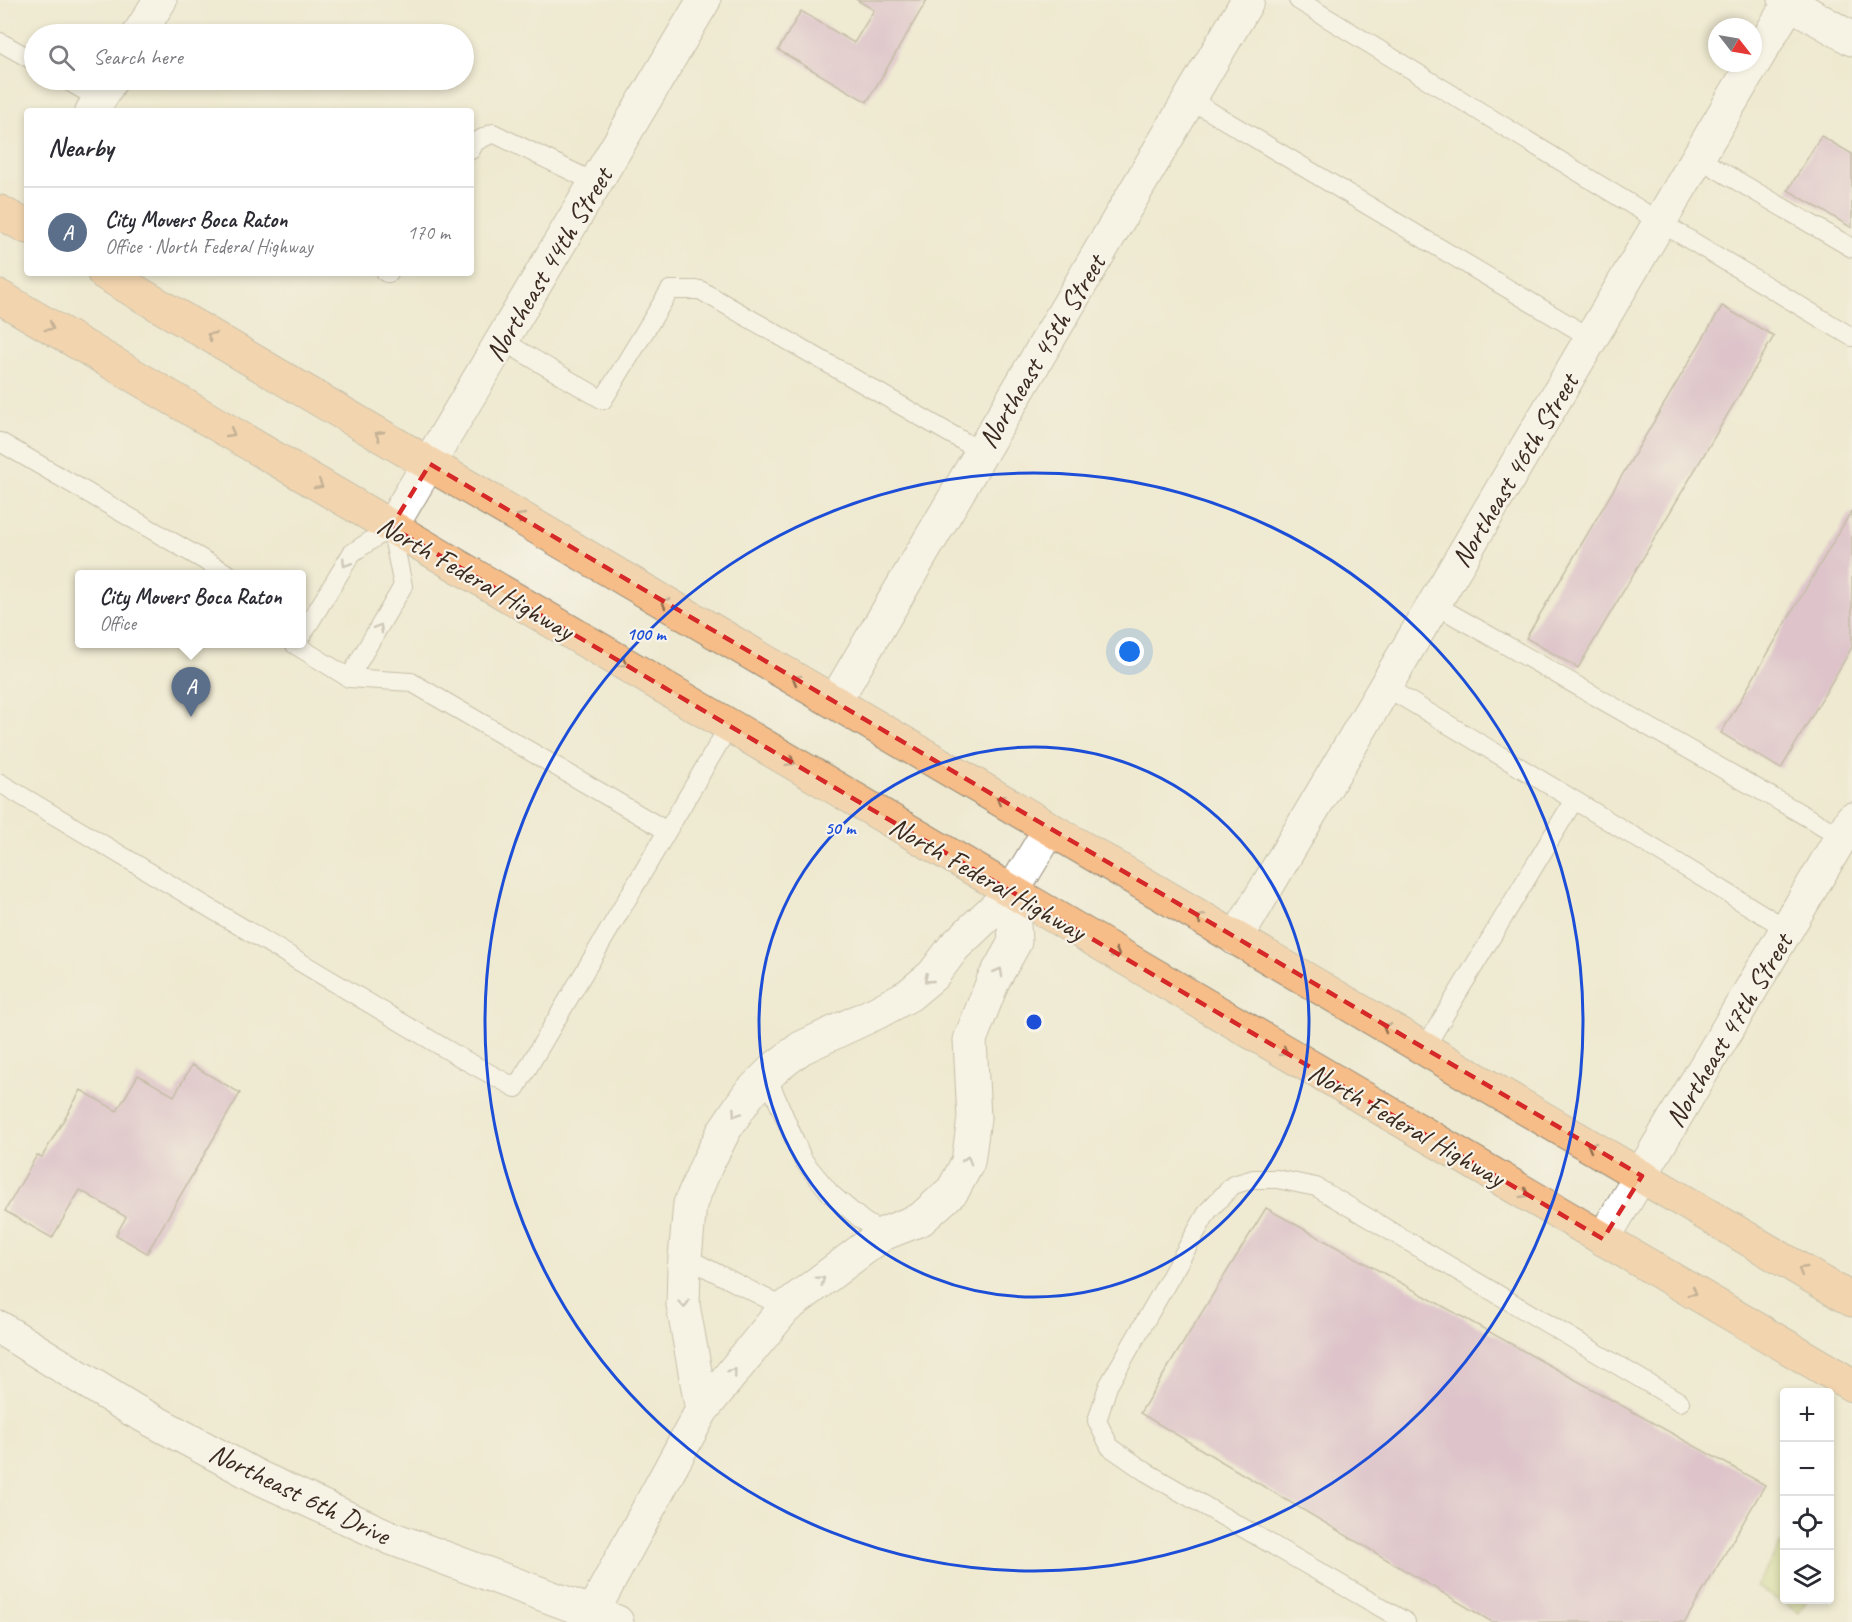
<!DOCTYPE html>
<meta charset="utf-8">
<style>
body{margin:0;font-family:Caveat,sans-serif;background:#f2f2f3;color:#2b2b33}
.controls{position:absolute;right:18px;bottom:18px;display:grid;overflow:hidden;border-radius:6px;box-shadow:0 3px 9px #0003}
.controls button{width:54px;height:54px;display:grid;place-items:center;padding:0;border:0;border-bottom:2px solid #e1e1e2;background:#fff;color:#2b2b33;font:30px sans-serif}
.compass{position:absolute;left:1708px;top:18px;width:54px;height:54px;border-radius:50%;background:#fff;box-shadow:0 3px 9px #0003;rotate:121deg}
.you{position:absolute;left:1130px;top:652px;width:21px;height:21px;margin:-15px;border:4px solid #fff;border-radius:50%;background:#1a73e8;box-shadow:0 0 0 9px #1a73e833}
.badge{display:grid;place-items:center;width:39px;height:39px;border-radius:50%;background:#1f6fb2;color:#fff;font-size:20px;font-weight:700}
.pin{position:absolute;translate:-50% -50px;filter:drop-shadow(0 2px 3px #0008)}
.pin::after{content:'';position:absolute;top:32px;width:21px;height:18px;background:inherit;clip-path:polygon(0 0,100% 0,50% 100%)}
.popup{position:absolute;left:75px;top:570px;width:231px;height:78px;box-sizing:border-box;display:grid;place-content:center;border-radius:6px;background:#fff;filter:drop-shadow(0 2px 4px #0005);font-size:20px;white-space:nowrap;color:#7c7c81}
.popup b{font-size:22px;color:#2b2b33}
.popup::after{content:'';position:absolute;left:50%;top:100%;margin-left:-12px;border:12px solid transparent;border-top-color:#fff}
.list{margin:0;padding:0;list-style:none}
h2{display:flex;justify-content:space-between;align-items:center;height:78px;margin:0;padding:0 24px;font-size:26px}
h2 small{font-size:20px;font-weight:400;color:#7c7c81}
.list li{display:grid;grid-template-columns:39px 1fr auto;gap:18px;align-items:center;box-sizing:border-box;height:90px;padding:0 24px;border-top:2px solid #e1e1e2}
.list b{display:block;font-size:22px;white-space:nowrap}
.list p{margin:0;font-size:20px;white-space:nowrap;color:#7c7c81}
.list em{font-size:20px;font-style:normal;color:#7c7c81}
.icon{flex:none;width:33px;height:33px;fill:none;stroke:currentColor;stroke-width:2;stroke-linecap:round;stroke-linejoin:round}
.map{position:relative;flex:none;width:1852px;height:1622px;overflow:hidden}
.search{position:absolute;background:#fff;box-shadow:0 3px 9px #0003;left:24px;top:24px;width:450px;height:66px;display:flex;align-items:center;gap:15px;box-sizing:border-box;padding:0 21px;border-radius:33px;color:#7c7c81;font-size:22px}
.panel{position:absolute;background:#fff;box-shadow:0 3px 9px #0003;left:24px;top:108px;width:450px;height:168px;border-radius:6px}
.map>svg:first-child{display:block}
.green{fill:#bed072;stroke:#7c7d48;stroke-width:1.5}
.building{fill:#c997c4}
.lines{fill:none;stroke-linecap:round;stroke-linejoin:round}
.lane-casing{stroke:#948a77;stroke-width:20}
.street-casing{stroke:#948a77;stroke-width:35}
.primary-casing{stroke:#948a77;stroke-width:35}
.lane{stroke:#fff;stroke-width:18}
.street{stroke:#fff;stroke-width:33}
.primary{stroke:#f7bd88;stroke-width:33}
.oneway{stroke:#906c4e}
.oneway2{stroke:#a79f9a}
.marked{fill:none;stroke:#d62828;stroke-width:4.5;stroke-dasharray:12 8;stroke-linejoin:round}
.ring{fill:none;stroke:#1d4ed8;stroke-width:3}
.labels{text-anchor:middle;stroke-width:4.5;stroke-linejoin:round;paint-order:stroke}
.street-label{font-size:28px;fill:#3b2a1e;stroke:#f7f3e8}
.centre{fill:#1d4ed8;stroke:#f7f3e8;stroke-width:3}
.ring-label{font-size:18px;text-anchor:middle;font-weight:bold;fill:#1d4ed8;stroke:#f7f3e8;stroke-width:4.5;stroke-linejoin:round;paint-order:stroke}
</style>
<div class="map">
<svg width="1852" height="1622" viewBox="0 0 1852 1622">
<rect width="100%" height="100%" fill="#f7f3e8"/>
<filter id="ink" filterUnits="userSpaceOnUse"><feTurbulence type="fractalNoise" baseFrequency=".0167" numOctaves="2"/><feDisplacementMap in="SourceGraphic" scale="12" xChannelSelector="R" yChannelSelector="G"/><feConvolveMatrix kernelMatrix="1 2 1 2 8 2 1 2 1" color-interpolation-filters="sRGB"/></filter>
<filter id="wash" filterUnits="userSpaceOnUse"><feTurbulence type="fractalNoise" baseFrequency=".008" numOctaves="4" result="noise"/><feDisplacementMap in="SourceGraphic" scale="24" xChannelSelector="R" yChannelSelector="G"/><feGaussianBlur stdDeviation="1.35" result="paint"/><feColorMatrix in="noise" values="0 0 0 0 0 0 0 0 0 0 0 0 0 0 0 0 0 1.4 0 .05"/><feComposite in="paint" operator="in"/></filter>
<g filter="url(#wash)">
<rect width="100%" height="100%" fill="#eee9d0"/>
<path class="green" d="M1781 1544 1784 1546V1600H1807L1799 1613 1756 1587Z"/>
<g id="blocks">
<path class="building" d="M857 0H927L867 102 778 50 801 11 854 43 874 10Z
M1821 136 1852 154V228L1788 190Z
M1722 306 1774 336 1578 668 1526 638Z
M1852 510V647L1781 769 1721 733Z
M192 1065 240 1093 147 1253 116 1235 126 1217 80 1190 52 1238 5 1211 37 1155 42 1157 81 1090 117 1111 138 1075 174 1096Z
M1266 1208 1765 1485 1685 1622H1492L1140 1413Z"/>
</g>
</g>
<g filter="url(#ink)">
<use href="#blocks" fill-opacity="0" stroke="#948a77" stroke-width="1.5"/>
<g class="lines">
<g class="lane-casing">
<path id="lane" d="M1298 0 1660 222 1852 337
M0 42 34 61
M66 80 99 99
M1189 99 1591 338
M471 150 475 142 493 133 596 183
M1698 158 1852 248
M386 273H389
M503 341 603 400 670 290H700L982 452
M0 442 228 574
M1434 604 1842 837
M302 635 352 553 391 527 403 586 349 678
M294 644 349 678 411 682 667 831
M1386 687 1574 800 1424 1049
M0 783 461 1058 516 1088 729 726
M1574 800 1787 929
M767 1076 803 1160 831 1194 862 1220 883 1234
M685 1257 785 1308
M1406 1622 1146 1472 1110 1447 1097 1421 1108 1386 1208 1211 1233 1185 1253 1179H1277L1316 1187 1680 1402"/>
</g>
<g class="street-casing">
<path id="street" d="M1785 0 1852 39
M139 34 160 0
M92 111 111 80
M391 527 704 0
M835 701 1248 0
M1236 939 1791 0
M1603 1239 1852 819
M0 1328 133 1410 260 1478 391 1538 617 1622
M702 1410 683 1305 684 1269 690 1204 707 1164 725 1129 748 1095 775 1068 801 1048 878 1012 909 995 933 975 954 947 1012 892 1050 829
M587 1622 702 1410 785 1308 883 1234 921 1219 953 1190 968 1162 974 1118 970 1040 993 981 1015 942 1012 892"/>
</g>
<g class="primary-casing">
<path id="primary" d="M0 212 27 227
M104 273 1852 1300
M0 297 1852 1385"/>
</g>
<use href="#lane" class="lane"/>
<use href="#street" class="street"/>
<use href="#primary" class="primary"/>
</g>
<defs><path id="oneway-chevron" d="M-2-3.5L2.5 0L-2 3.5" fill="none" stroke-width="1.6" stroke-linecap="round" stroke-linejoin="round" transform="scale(1.5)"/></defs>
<g class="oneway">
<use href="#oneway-chevron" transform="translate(50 327) rotate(30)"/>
<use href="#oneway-chevron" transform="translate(211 336) rotate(-150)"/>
<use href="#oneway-chevron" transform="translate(231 433) rotate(30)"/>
<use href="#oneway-chevron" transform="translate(379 435) rotate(-150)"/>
<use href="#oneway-chevron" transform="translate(319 485) rotate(31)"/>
<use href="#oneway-chevron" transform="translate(520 517) rotate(-150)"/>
<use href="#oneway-chevron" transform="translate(665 602) rotate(-150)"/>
<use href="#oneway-chevron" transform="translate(623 663) rotate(30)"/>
<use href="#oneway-chevron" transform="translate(796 679) rotate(-150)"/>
<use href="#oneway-chevron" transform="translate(791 762) rotate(30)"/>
<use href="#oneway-chevron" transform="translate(1000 799) rotate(-149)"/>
<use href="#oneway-chevron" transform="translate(1200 918) rotate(-149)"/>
<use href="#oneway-chevron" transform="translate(1116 954) rotate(30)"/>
<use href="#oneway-chevron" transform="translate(1386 1027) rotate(-150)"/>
<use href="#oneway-chevron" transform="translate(1284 1052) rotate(30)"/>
<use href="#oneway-chevron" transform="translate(1591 1146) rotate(-150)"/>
<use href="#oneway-chevron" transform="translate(1525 1194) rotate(30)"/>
<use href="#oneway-chevron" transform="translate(1802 1270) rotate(-149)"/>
<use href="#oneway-chevron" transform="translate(1693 1292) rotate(30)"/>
</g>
<g class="oneway2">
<use href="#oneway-chevron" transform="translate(346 563) rotate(122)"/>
<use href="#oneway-chevron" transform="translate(379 628) rotate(-60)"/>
<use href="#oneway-chevron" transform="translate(999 972) rotate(-61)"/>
<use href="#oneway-chevron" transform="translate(928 979) rotate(139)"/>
<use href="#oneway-chevron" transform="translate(736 1113) rotate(124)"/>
<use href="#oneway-chevron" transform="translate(967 1160) rotate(-74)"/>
<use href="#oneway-chevron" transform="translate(821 1280) rotate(-37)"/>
<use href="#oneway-chevron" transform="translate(684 1304) rotate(85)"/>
<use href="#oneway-chevron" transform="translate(733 1372) rotate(-51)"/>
</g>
</g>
<path d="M0 0H1852V1622H0ZM430 464 1642 1176 1603 1239 391 527Z" fill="#eee9d0" fill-opacity=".55" fill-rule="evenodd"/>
<path class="marked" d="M430 464 1642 1176 1603 1239 391 527Z"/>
<g class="ring">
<circle cx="1034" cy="1022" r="275"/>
<circle cx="1034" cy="1022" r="549"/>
</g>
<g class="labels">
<g class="street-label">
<text transform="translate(548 264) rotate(-59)" y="10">Northeast 44th Street</text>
<text transform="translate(1041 351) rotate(-59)" y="10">Northeast 45th Street</text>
<text transform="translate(1514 470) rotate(-59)" y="10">Northeast 46th Street</text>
<text transform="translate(476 577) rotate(30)" y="10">North Federal Highway</text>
<text transform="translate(988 878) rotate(30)" y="10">North Federal Highway</text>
<text transform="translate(1728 1030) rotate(-59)" y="10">Northeast 47th Street</text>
<text transform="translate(1407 1124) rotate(30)" y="10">North Federal Highway</text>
<text transform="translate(300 1493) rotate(26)" y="10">Northeast 6th Drive</text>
</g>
</g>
<circle cx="1034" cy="1022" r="9" class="centre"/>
<g class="ring-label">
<text x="646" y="640">100 m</text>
<text x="840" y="834">50 m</text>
</g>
</svg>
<div class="controls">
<button>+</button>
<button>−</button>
<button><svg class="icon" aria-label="locate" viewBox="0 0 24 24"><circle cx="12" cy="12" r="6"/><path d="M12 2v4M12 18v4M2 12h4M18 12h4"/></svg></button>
<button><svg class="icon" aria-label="layers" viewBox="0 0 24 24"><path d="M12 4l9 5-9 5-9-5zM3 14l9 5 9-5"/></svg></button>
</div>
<svg class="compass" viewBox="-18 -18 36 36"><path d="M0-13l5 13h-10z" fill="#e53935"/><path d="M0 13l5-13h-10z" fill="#7c7c81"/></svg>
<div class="you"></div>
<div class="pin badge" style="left:191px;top:717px;background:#5c6f8a">A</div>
<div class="popup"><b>City Movers Boca Raton</b>Office</div>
<div class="search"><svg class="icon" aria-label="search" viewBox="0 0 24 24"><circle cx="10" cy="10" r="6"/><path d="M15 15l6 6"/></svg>Search here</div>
<section class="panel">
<h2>Nearby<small></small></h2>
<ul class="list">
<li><span class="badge" style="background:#5c6f8a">A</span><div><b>City Movers Boca Raton</b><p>Office · North Federal Highway</p></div><em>170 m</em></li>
</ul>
</section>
</div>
